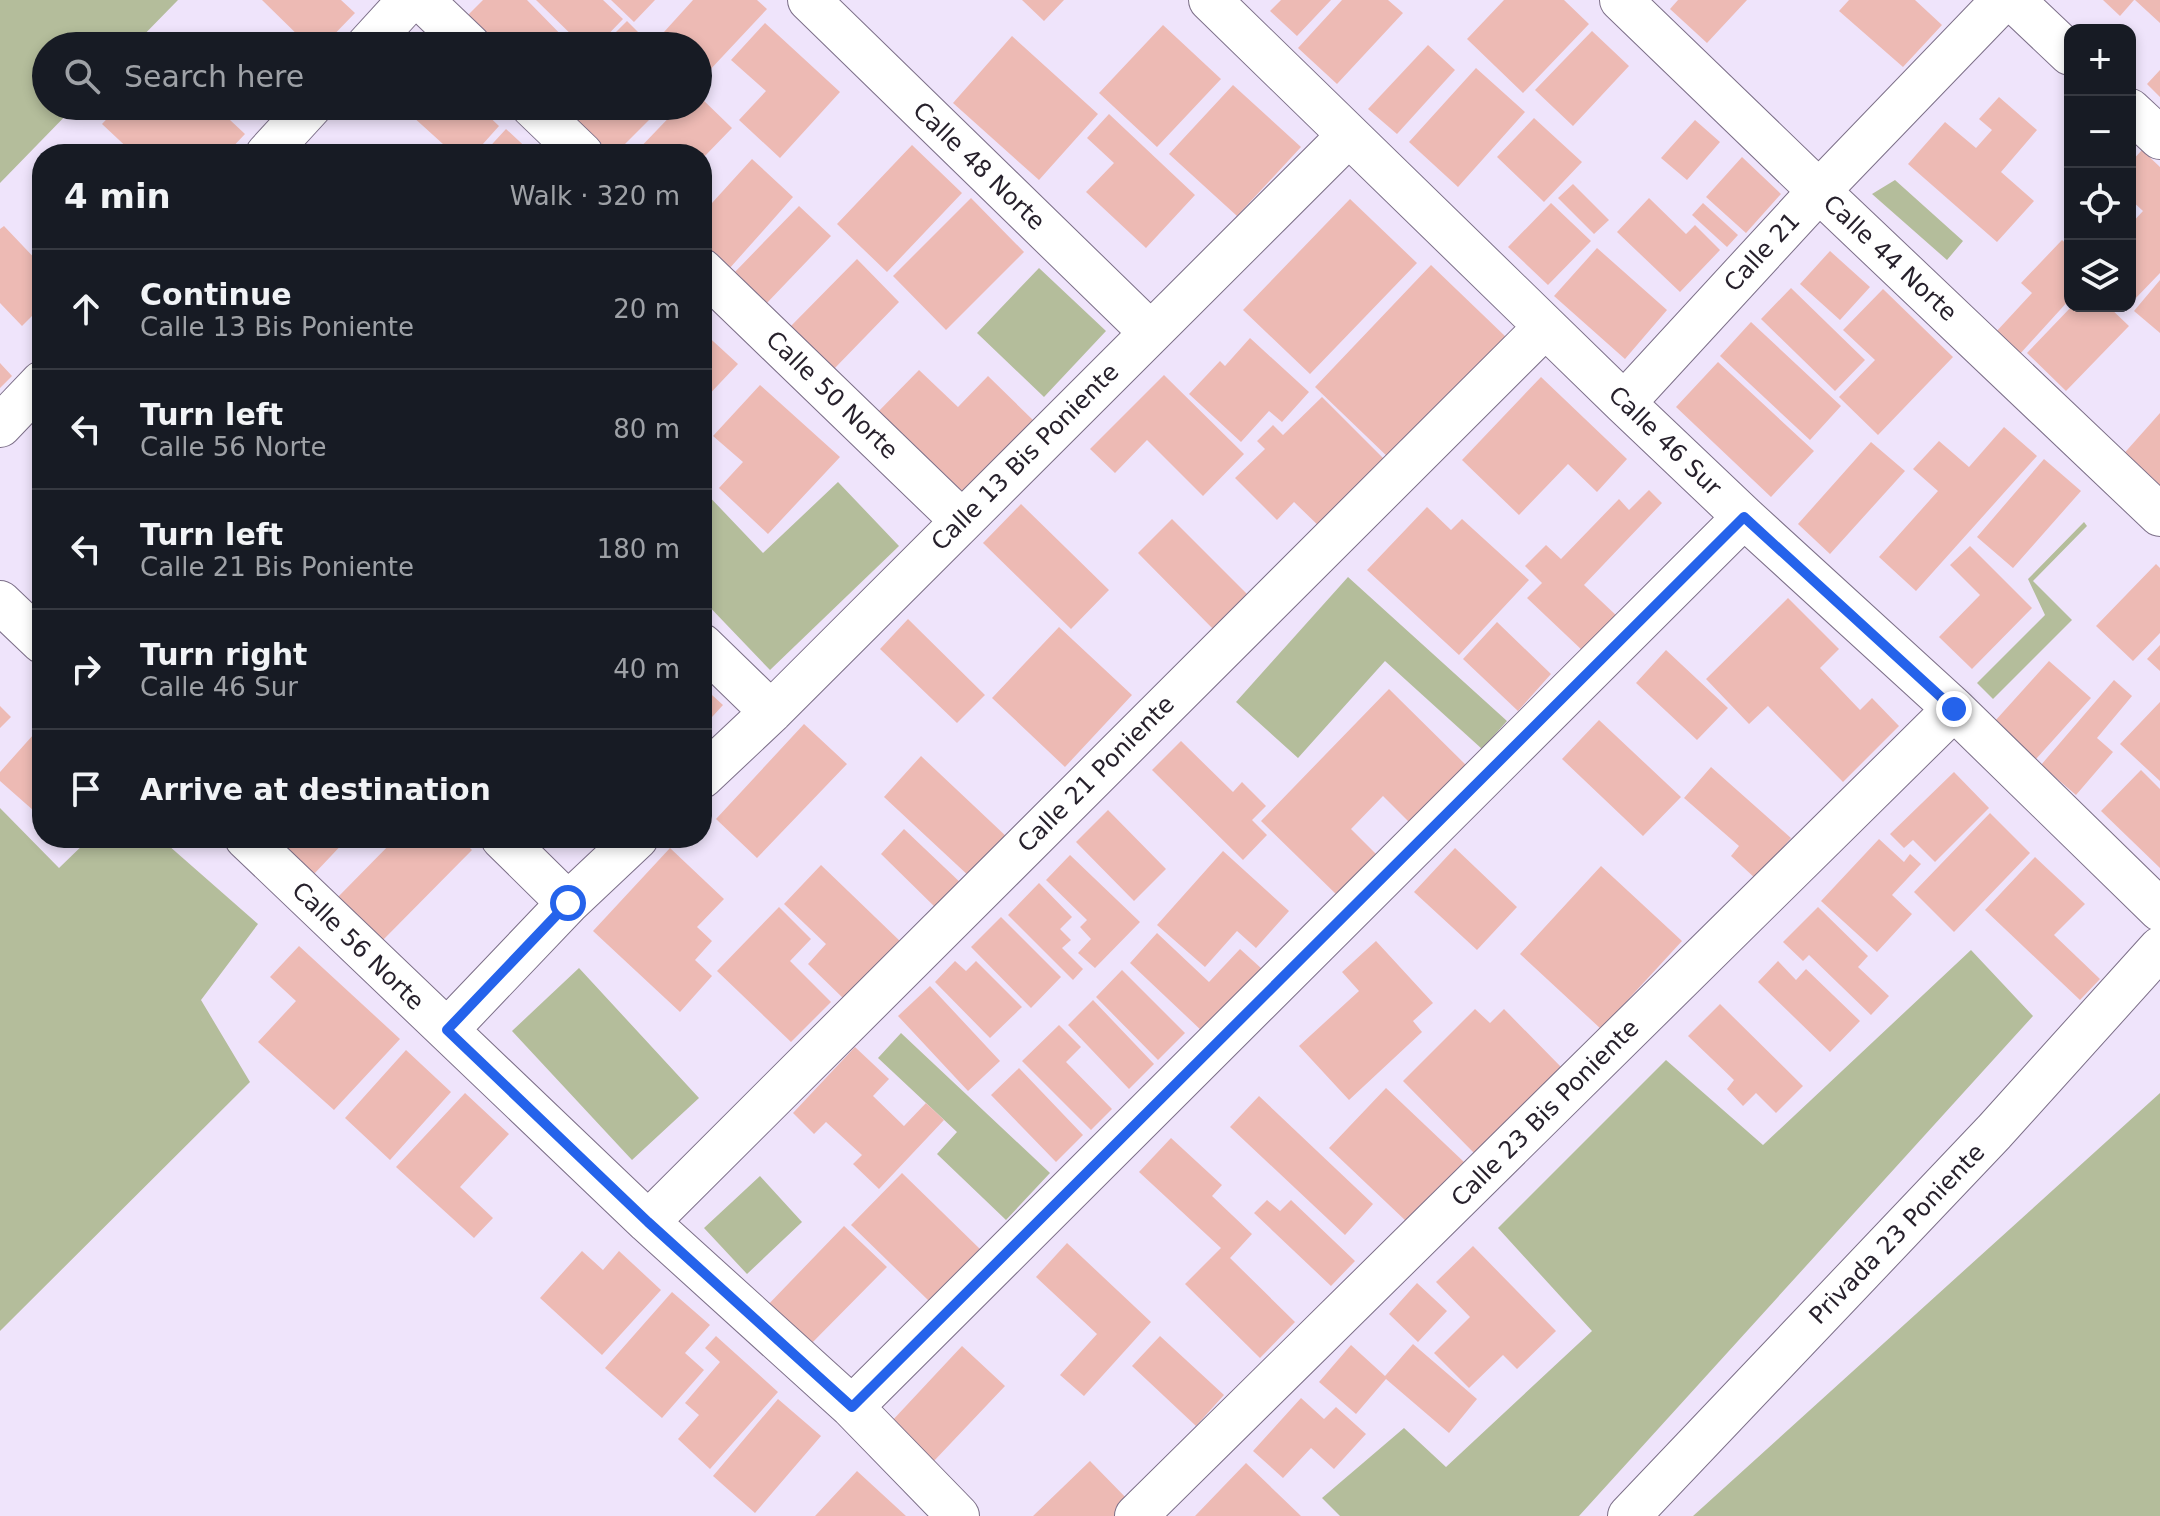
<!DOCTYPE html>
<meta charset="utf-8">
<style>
body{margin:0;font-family:"DejaVu Sans",sans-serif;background:#20242c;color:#f1f3f6}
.controls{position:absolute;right:24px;top:24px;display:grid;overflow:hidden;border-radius:16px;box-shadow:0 4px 12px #0003}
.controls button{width:72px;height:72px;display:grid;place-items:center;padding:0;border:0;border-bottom:2px solid #363941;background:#171b24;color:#f1f3f6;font:40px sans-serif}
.stop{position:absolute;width:24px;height:24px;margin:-18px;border:6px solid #2563eb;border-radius:50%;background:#fff}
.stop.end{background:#2563eb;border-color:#fff;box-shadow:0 2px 8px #0008}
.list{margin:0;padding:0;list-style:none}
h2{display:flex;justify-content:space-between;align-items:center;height:104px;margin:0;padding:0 32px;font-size:34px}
h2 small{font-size:26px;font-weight:400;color:#9ea1a6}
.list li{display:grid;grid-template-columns:52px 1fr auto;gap:24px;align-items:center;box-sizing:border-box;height:120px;padding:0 32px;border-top:2px solid #363941}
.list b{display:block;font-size:30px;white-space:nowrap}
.list p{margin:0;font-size:26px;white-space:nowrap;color:#9ea1a6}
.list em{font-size:26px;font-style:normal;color:#9ea1a6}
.icon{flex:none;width:44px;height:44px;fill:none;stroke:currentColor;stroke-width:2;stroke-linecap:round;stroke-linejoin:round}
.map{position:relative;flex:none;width:2160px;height:1516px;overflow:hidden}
.search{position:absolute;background:#171b24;box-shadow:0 4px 12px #0003;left:32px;top:32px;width:680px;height:88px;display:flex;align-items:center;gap:20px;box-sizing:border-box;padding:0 28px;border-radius:44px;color:#9ea1a6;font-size:30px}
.panel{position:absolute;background:#171b24;box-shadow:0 4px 12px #0003;left:32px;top:144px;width:680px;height:704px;border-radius:32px}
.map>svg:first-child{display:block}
.green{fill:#b4bd9b}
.building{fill:#edbab4}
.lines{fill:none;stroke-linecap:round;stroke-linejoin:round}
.minor-casing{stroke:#7c6f88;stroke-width:44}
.minor{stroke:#fff;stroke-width:42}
.route{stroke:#2563eb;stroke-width:10}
.labels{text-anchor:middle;stroke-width:7;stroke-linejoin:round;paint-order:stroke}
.street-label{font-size:24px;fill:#27212c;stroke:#fff}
</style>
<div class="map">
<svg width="2160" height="1516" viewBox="0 0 2160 1516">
<rect width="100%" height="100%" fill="#efe4fb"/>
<path class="green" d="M0 0H178L133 46H46V106H75L0 183Z
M1895 180 1963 241 1947 260 1872 194Z
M1039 268 1106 331 1044 397 977 333Z
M838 482 899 546 770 670 702 599V489L763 553Z
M2084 522 2087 526 2033 581 2072 620 1993 699 1977 683 2045 615 2028 579Z
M1348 577 1507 721 1482 749 1385 661 1298 758 1236 702Z
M0 808 59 868 90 838H160L258 924 201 1000 250 1082 0 1331Z
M1971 950 2033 1016 1579 1516H1340L1322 1498 1404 1428 1446 1467 1592 1331 1498 1228 1666 1060 1763 1145Z
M579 968 699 1098 632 1160 512 1031Z
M901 1033 1050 1173 1006 1220 937 1154 957 1132 878 1058Z
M2160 1093V1516H1693Z
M760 1176 802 1222 747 1274 704 1228Z"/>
<path class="building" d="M262 0H341L355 13 323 46H309Z
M483 0H527L572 46H495L466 17Z
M536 0H603L623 19 597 46H583Z
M611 0H655L634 22Z
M693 0H757L767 9 708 72 698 63V46H680L664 32Z
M1022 0H1064L1044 21Z
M1281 0H1331L1297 36 1270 11Z
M1342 0H1388L1403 13 1337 84 1298 48Z
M1504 0H1564L1589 24 1523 93 1467 39Z
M1678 0H1747L1707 43 1670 9Z
M1849 0H1915L1942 25 1903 67 1839 11Z
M2103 0H2134L2120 16Z
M2135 0H2160V23Z
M627 21 652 46H602Z
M765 23 840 92 780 158 739 120 766 91 731 60Z
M1163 25 1221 79 1157 147 1099 93Z
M1592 31 1629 66 1573 126 1535 90Z
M1012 36 1098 114 1039 180 953 103Z
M1428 45 1455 70 1397 134 1368 109Z
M1476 68 1525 112 1458 187 1409 142Z
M2160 70V97L2147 84Z
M1233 85 1301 147 1237 216 1169 154Z
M698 95 732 128 702 159V154H634L680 106H698Z
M1999 97 2037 130 2001 172 2034 201 1997 242 1908 164 1945 122 1976 148 1992 130 1979 119Z
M119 106H215L245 134 226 154H134L102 124Z
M401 106H478L499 126 474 154H454Z
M563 106H663L615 154H611Z
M1109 114 1195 195 1146 248 1086 192 1114 163 1087 138Z
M1534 118 1582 162 1544 202 1497 157Z
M1695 120 1720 142 1687 180 1661 158Z
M506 129 533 154H483Z
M912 145 962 193 887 272 837 224Z
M2142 150 2160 167V273L2134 300 2130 296V225L2143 211 2130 199V163Z
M1742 157 1781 194 1746 233 1706 197Z
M752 159 793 197 729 269 702 245V214Z
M1573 184 1609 220 1594 234 1558 198Z
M971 198 1024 252 946 330 893 276Z
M1649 198 1686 234 1695 225 1720 250 1680 292 1617 232Z
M1350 199 1417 263 1310 374 1243 310Z
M1551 203 1591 241 1548 285 1508 247Z
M1703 203 1738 235 1727 247 1692 215Z
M799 206 831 236 765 305 733 274Z
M4 226 42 266V310L40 308 22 326 0 303V229Z
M2062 240 2070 247V299L2019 355 1995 333 2032 293 2021 283Z
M1597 248 1667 310 1625 359 1554 296Z
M1830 251 1870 287 1840 320 1800 284Z
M857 259 899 302 833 370 789 328Z
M1431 265 1507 338 1391 460 1315 387Z
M2160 280V333L2134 311Z
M1791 288 1865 360 1835 391 1761 319Z
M1883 289 1953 357 1878 435 1839 397 1875 360 1843 330Z
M2072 306H2108L2129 326 2066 391 2027 353Z
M1751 322 1841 406 1810 440 1720 356Z
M702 331 738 364 702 402Z
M1250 338 1309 392 1282 422 1269 411 1241 442 1189 394 1220 361 1225 366Z
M1718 362 1814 451 1771 497 1676 407Z
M0 363 12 376 0 388Z
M919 370 958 407 988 376 1035 422 959 500 874 416Z
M1164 375 1244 454 1203 496 1147 440 1115 473 1090 449Z
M1541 377 1627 459 1597 492 1568 464 1519 515 1462 460Z
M760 385 840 457 768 534 719 488 743 462 713 436Z
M1322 397 1389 464 1323 530 1294 502 1277 520 1235 478 1265 449 1257 441 1273 425 1283 435Z
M2160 413V494L2120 458Z
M2004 427 2037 456 1916 591 1879 557 1938 491 1913 469 1939 441 1969 467Z
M1871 442 1905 471 1830 554 1798 524Z
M2044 459 2081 491 2013 568 1977 537Z
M1649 490 1662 503 1584 585 1618 617 1584 652 1527 598 1542 583 1525 566 1546 545 1561 559 1619 499 1629 510Z
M1021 504 1109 590 1071 629 983 543Z
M1427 507 1451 530 1462 519 1529 580 1459 655 1367 570Z
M1172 519 1250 597 1216 632 1138 553Z
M1970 546 2032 608 1972 669 1939 637 1980 595 1950 565Z
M2156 564 2160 568V633L2133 661 2096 626Z
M1788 598 1839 649 1820 668 1860 710 1872 698 1899 726 1843 782 1768 706 1749 724 1706 679Z
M908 619 985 695 957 723 880 649Z
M1497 622 1551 674 1518 711 1463 659Z
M1059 627 1132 695 1065 767 992 698Z
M2160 645V671L2147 659Z
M1666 650 1728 708 1697 740 1636 683Z
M2049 661 2091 698 2036 759 1995 721Z
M2114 680 2132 696 2097 738 2113 752 2076 795 2041 765Z
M702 686 723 705 702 728Z
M1389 689 1469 768 1413 826 1383 796 1351 829 1380 858 1341 899 1261 821Z
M2160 702V781L2120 744Z
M0 706 11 717 0 728Z
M1599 720 1681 797 1643 836 1562 759Z
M804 724 847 764 757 858 716 819Z
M42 725V818L0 781V772Z
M1181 741 1233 792 1242 782 1266 806 1252 820 1267 835 1243 860 1152 770Z
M921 756 1008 838 971 878 884 797Z
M1711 767 1791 838 1756 879 1731 856 1739 846 1684 798Z
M2141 770 2160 789V868L2101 811Z
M1954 772 1989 808 1935 862 1913 840 1904 848 1890 834Z
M1108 810 1166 869 1134 901 1076 842Z
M1990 813 2030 853 1954 932 1914 892Z
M904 829 964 886 940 912 881 854Z
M276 838H348L314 874Z
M396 838H460L472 850 382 941 338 897Z
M1879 839 1904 862 1910 854 1921 864 1892 895 1912 914 1877 952 1821 901Z
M670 848 724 899 697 927 712 941 695 960 712 976 680 1012 593 931Z
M1455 848 1517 907 1477 950 1414 892Z
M1223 851 1289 911 1256 948 1237 931 1205 967 1157 925Z
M1070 855 1140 922 1095 968 1078 953 1091 939 1080 927 1087 920 1046 880Z
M2035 857 2085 904 2054 935 2100 979 2080 1000 1985 910Z
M821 865 902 943 846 1001 808 964 826 944 784 904Z
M1601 866 1682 941 1601 1029 1520 954Z
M1039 883 1072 917 1060 929 1071 940 1062 948 1083 969 1073 980 1008 915Z
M779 907 811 939 790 961 831 1002 791 1042 717 971Z
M1818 907 1868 956 1858 967 1889 996 1871 1015 1809 955 1803 961 1783 942Z
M1001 917 1061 977 1031 1008 971 947Z
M1157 933 1209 982 1240 949 1262 969 1203 1032 1130 963Z
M1376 941 1433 1003 1413 1021 1422 1032 1349 1100 1299 1046 1359 991 1342 972Z
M299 946 400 1039 334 1110 258 1042 296 1001 270 977Z
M955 961 966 971 976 961 1022 1007 990 1038 935 982Z
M1778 961 1796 980 1806 969 1860 1021 1830 1052 1758 982Z
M1122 970 1185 1033 1158 1060 1096 997Z
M930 986 1000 1061 968 1091 898 1016Z
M1093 1000 1154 1064 1129 1089 1068 1025Z
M1720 1004 1803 1086 1776 1113 1756 1093 1743 1106 1727 1089 1734 1080 1688 1036Z
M1475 1009 1490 1023 1504 1009 1562 1068 1475 1154 1403 1081Z
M1059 1025 1081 1047 1066 1062 1112 1109 1091 1130 1022 1061Z
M855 1047 889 1079 873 1096 904 1126 926 1103 944 1120 879 1189 853 1164 862 1155 826 1122 814 1134 793 1113Z
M406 1050 451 1092 390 1160 345 1118Z
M1019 1068 1083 1135 1056 1162 991 1095Z
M1386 1088 1464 1162 1407 1222 1329 1148Z
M465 1093 509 1134 460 1187 493 1218 474 1238 396 1167Z
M1259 1096 1373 1204 1345 1235 1230 1127Z
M1171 1138 1222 1185 1212 1196 1252 1234 1230 1258 1295 1322 1260 1358 1185 1284 1221 1248 1139 1172Z
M902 1173 980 1249 929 1301 851 1225Z
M1267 1200 1280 1211 1291 1200 1355 1261 1331 1286 1254 1213Z
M844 1226 887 1267 805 1350 763 1310Z
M1067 1243 1151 1322 1084 1396 1060 1375 1097 1334 1036 1277Z
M1473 1246 1556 1331 1517 1369 1503 1355 1469 1388 1434 1353 1470 1317 1436 1282Z
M582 1251 603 1270 619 1251 661 1290 602 1355 540 1298Z
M1417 1283 1447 1311 1418 1342 1389 1314Z
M672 1292 710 1325 685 1353 704 1370 662 1418 605 1368Z
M716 1336 778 1392 710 1469 678 1439 699 1415 685 1403 720 1362 705 1348Z
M1160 1336 1224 1395 1196 1426 1132 1366Z
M1413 1344 1477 1399 1449 1433 1386 1379 1356 1414 1319 1382 1351 1345 1385 1376Z
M962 1346 1005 1386 933 1462 891 1422Z
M1301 1398 1324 1419 1336 1407 1366 1434 1334 1469 1311 1448 1283 1478 1253 1451Z
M778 1399 821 1436 755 1513 713 1476Z
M1090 1461 1132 1504 1119 1516H1033Z
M1246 1463 1301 1516H1195Z
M857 1471 906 1516H815Z"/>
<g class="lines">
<g class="minor-casing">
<path id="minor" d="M422 0 470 46
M809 0 1150 332
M1210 0 1624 403 1744 517 1954 709 2160 910
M1621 0 1819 191 2160 515
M2013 0 2070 54
M367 46 409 0
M532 106 582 154
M2130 110 2160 138
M267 154 311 106
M702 270 962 521
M1624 403 1819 191 2003 0
M0 426 42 382
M0 602 42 642
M702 645 771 712
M702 777 771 712 1348 136
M246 838 648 1222 852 1407 958 1516
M502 838 568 903
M447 1030 568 903 637 838
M648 1222 1545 327
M852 1407 1744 517
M1136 1516 1954 709
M1629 1516 1994 1132 2160 948"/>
</g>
<use href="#minor" class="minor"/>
</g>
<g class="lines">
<path class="route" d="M568 903 447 1030 648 1222 852 1407 1744 517 1954 709"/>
</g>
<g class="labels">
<g class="street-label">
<text transform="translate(979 166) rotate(44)" y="8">Calle 48 Norte</text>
<text transform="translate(1762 252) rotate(-47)" y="8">Calle 21</text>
<text transform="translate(1890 258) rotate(43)" y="8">Calle 44 Norte</text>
<text transform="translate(832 395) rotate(44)" y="8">Calle 50 Norte</text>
<text transform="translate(1665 441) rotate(44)" y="8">Calle 46 Sur</text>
<text transform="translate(1025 457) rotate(-45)" y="8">Calle 13 Bis Poniente</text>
<text transform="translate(1096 774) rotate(-45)" y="8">Calle 21 Poniente</text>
<text transform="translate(358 946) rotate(44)" y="8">Calle 56 Norte</text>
<text transform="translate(1545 1113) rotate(-45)" y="8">Calle 23 Bis Poniente</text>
<text transform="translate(1897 1234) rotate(-46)" y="8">Privada 23 Poniente</text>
</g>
</g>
</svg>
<div class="controls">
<button>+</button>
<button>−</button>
<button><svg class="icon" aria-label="locate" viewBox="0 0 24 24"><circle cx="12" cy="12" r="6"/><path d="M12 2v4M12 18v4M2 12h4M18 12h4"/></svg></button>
<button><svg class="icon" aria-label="layers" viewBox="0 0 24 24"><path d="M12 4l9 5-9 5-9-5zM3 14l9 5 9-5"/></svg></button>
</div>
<div class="stop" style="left:568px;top:903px"></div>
<div class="stop end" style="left:1954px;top:709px"></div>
<div class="search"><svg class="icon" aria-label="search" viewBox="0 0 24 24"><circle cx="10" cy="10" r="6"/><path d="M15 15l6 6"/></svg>Search here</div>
<section class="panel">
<h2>4 min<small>Walk · 320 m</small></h2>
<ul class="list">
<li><svg class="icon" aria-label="ahead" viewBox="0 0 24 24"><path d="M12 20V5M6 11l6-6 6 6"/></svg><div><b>Continue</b><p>Calle 13 Bis Poniente</p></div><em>20 m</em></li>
<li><svg class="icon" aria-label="left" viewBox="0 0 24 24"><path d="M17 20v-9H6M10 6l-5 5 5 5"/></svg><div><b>Turn left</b><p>Calle 56 Norte</p></div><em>80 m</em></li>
<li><svg class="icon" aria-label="left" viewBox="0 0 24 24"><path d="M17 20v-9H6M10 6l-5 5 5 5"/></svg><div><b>Turn left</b><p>Calle 21 Bis Poniente</p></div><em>180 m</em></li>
<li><svg class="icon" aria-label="right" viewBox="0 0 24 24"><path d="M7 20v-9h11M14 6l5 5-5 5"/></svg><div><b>Turn right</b><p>Calle 46 Sur</p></div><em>40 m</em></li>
<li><svg class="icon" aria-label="arrive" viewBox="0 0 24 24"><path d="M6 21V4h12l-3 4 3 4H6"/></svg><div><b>Arrive at destination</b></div></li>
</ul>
</section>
</div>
